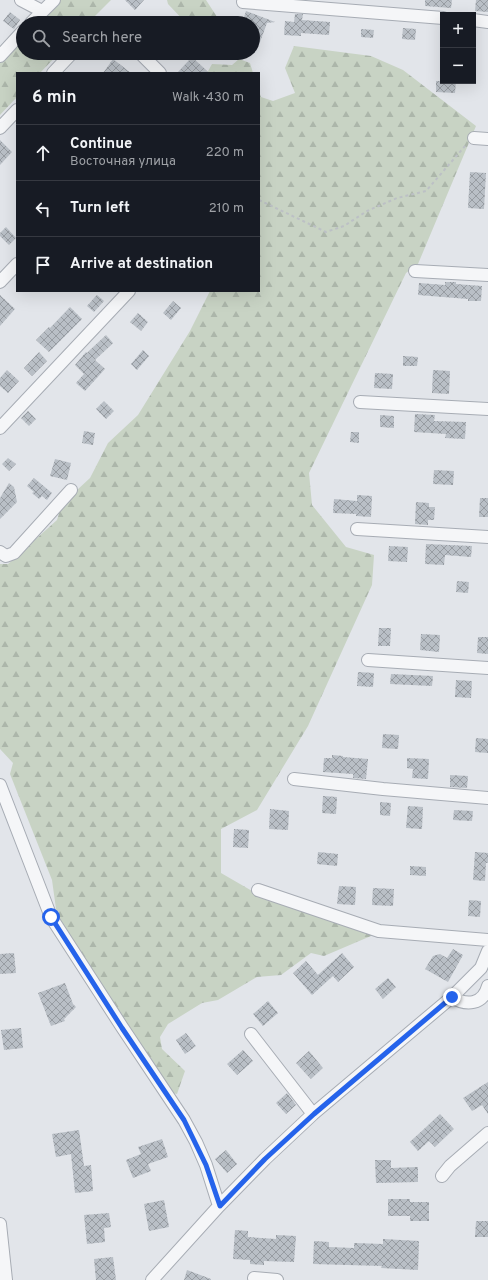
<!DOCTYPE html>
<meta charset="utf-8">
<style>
body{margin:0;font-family:Overpass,sans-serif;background:#242831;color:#f1f3f6}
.controls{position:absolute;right:12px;top:12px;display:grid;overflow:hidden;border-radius:0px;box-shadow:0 4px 16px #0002}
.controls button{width:36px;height:36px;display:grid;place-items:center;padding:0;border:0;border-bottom:1px solid #363941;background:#171b24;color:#f1f3f6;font:20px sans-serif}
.stop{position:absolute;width:12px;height:12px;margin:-9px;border:3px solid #2563eb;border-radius:50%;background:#fff}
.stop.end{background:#2563eb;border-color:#fff;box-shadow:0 1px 4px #0008}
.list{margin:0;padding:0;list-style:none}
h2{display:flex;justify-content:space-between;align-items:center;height:52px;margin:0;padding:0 16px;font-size:17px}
h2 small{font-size:13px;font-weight:400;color:#9ea1a6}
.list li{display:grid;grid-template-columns:26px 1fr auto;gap:12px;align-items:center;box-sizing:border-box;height:56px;padding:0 16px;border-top:1px solid #363941}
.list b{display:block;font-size:15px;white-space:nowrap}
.list p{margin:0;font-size:13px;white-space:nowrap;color:#9ea1a6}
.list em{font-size:13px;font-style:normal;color:#9ea1a6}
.icon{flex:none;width:22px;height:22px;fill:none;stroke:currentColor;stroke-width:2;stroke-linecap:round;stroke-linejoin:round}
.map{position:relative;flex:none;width:488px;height:1280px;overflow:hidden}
.search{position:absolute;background:#171b24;box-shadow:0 4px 16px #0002;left:16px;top:16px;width:244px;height:44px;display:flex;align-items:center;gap:10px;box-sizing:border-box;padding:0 14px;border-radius:22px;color:#9ea1a6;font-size:15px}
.panel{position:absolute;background:#171b24;box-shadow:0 4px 16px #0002;left:16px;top:72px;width:244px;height:220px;border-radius:0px}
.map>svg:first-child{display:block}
.forest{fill:url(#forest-firs)}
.building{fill:url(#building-cross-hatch)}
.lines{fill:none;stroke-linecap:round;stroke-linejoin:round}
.minor-casing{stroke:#a7acb4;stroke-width:14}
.path{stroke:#bcc0c5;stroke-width:2;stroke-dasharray:3 3;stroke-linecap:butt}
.minor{stroke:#f5f6f8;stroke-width:12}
.route{stroke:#2563eb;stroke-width:5}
</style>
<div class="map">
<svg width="488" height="1280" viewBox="0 0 488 1280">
<defs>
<pattern id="forest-firs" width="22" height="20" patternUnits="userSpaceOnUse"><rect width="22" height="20" fill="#c8d3c4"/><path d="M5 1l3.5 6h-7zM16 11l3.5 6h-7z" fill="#acb6aa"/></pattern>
<pattern id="building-cross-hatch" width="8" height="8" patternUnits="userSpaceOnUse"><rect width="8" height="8" fill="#b9bfc6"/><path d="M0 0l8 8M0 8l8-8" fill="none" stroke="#979ca2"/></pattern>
</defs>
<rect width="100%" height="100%" fill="#e2e5ea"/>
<path class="forest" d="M58 0H111L88 23H33Z
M167 0H206L221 23H186L168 4Z
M23 33V53H59L40 73H17V97L0 115V57Z
M294 46 371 56 403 70 476 126 418 264 406 273 309 473 312 505 346 547 374 555 372 585 308 726 257 810 221 829V873L259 895 378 933 324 956 311 953 281 975 257 977 218 1000 202 1003 168 1024 160 1037 162 1049 185 1071 177 1094 167 1092 57 916 52 880 10 774 13 763 0 749V564H8L57 520 62 504 90 478 108 443 138 415 190 331 210 291H259V91L261 97 273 101 295 93 285 68Z
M239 59 250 63 253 73H207L212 64 232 65Z"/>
<path class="building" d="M125 0H144L135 10Z
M425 0H452L451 8 425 6Z
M476 0H488V12L475 11Z
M246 11 275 22 267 23 260 42 253 39V23H242Z
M10 12 20 20 14 29 3 21Z
M295 14H303L302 20 330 22 329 35 301 33V36L284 35 285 21 294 22Z
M403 28 416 29 415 40 402 39Z
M361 29 374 30 373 38 361 37Z
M192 57 209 73H177Z
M113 59 131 73H103Z
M436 81H456L455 93 436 92Z
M0 140 12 152 0 165Z
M470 172 486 173 484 209 468 208Z
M6 227 16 238 9 245 0 236V233Z
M445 282H456V284L482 286 481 301H468V299L418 295 419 283 445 285Z
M0 295 15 309 0 326Z
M97 295 104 301 94 312 87 306Z
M173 301 181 308 171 320 163 313Z
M70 307 82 319 49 352 36 340 49 327 50 328Z
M138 313 148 322 141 331 130 322Z
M106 335 113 343 95 360 105 369 85 391 76 383 84 374 75 365 86 352 87 353Z
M143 350 149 356 137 370 131 364Z
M39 352 47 361 32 376 24 368Z
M403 356 418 357 417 366H403Z
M7 370 19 381 8 393 0 386V378Z
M433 370 450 371 449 394 432 393Z
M375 373 393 374 392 389 374 388Z
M104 401 114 411 106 419 96 409Z
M28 411 36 419 29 426 21 418Z
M415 414 435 415 434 421 466 422 465 439 445 438 446 434 414 432Z
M380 415 394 416V428L380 427Z
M84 431 95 433 93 445 82 443Z
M351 432H359V443L350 442Z
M8 458 16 464 9 471 2 464Z
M55 459 71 463 67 480 50 476Z
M434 470 454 471 453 485 433 484Z
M34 478 52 493 47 500 42 496 39 499 32 493 34 492 27 486Z
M9 483 14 487 17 502 0 519V498Z
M357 495 372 496 371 517 356 516V514L333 513 334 499 357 501Z
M480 498H488V517H479Z
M416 502 429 503V507H435L434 520H428V525L415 524Z
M426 544 472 546 471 557 445 555 444 565 425 564Z
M389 546 408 547 407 562 388 561Z
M457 581 469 582 468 593 456 592Z
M379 628H391L390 646H378Z
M421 634 440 635 439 652 420 650Z
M478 637H488V654L477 653Z
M358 672 374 673 373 687 357 686Z
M391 674 433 676 432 686 390 684Z
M456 680 472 681 471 698 455 697Z
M383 734 399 735 398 749 382 748Z
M476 738 488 739V753L475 752Z
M332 755 343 756V757L368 759 366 779 353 778V774L323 772 324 758H332Z
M407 758 429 759 428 779 412 778 413 769 407 768Z
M450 775 468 776 467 788 450 787Z
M323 796 337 797 336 814 322 813Z
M380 802 391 803 390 816 380 815Z
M408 806 423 807 422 829 406 828Z
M270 809 289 811 288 830 269 829Z
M454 810 473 811 472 821 453 820Z
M234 829 249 830 248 848 233 847Z
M318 852 338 854 337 866 317 864Z
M475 852 488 853V863H486L485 881 473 880Z
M410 866 426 867V876L410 875Z
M339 886 356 887 355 905 337 904Z
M373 888 394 889 393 906 372 905Z
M469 900 481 901 480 917 468 916Z
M453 949 463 955 448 982 425 969 433 956 440 954 447 958Z
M14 953 16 973 0 974V954Z
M342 953 354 967 338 982 333 976 312 995 293 973 306 961 318 975Z
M388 978 396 987 383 999 375 989Z
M65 983 73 1004 76 1007 64 1019 65 1021 51 1026 38 993Z
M268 1001 278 1013 263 1026 253 1014Z
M21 1028 23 1048 4 1050 1 1030Z
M186 1033 196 1046 185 1054 176 1040Z
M243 1050 253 1061 237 1075 227 1064Z
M309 1051 323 1068 311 1079 296 1063Z
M488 1082V1114L482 1105 472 1111 463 1098Z
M287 1093 296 1105 286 1114 276 1103Z
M440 1114 454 1129 435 1147 429 1141 418 1151 410 1142Z
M79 1130 84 1166 91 1165 93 1191 75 1193 71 1154 56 1157 52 1134Z
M162 1139 168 1157 148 1164 151 1171 133 1178 126 1160 141 1154 138 1147Z
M226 1150 237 1164 227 1173 215 1159Z
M375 1160H391V1168L418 1167V1182L376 1183Z
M388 1199H410V1202H429V1221H410V1216H388Z
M164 1200 169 1227 149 1231 144 1204Z
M109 1213 111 1227 104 1228 105 1242 87 1244 84 1215Z
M476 1221H488V1237H475Z
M235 1230 248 1231V1237L276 1239V1235L296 1236 294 1262 264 1261V1265L250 1264V1260L233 1259Z
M383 1239 419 1241 418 1270 381 1268 382 1266 313 1264 314 1241 329 1242V1247L354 1248V1243L383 1244Z
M113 1257 116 1280H96L94 1259Z
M187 1270 211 1279V1280H184Z"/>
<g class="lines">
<g class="minor-casing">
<path id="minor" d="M21 0 42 11
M243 2 443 18
M473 20 488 22
M31 23 54 0
M103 23H108
M140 53 160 73
M0 56 23 31
M53 73 72 53
M0 128 17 110
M474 138 488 139
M415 271 488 275
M0 282 17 264
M360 402 488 409
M0 428 129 291
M357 529 488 537
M0 552 6 556 14 553 71 490
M368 660 488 668
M294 779 383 789 488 798
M0 785 51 917 122 1027 184 1120 196 1142 206 1165 219 1206
M258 890 379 931 488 940
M452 997C466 1006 483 1005 488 986
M251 1034 313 1114
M442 1176 450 1166 488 1133
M0 1224 6 1280
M254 1278 277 1280
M152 1280 219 1206 265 1159 313 1114 452 997 481 968 488 951"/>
</g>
<path class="path" d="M259 200 326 232 344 226 367 211 397 198 426 191 466 145"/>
<use href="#minor" class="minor"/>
</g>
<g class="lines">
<path class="route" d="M51 917 122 1028 184 1120 206 1165 220 1206 265 1159 314 1114 452 997"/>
</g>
</svg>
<div class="controls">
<button>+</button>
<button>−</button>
</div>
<div class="stop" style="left:51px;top:917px"></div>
<div class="stop end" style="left:452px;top:997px"></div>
<div class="search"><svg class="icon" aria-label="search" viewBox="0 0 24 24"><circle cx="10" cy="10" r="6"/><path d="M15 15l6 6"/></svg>Search here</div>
<section class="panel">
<h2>6 min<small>Walk · 430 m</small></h2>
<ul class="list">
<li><svg class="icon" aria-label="ahead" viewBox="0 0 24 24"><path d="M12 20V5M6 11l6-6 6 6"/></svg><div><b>Continue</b><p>Восточная улица</p></div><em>220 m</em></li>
<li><svg class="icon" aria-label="left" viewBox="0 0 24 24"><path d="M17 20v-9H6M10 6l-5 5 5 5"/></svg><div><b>Turn left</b></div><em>210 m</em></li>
<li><svg class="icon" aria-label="arrive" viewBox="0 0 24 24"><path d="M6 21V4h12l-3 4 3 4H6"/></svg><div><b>Arrive at destination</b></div></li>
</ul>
</section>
</div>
